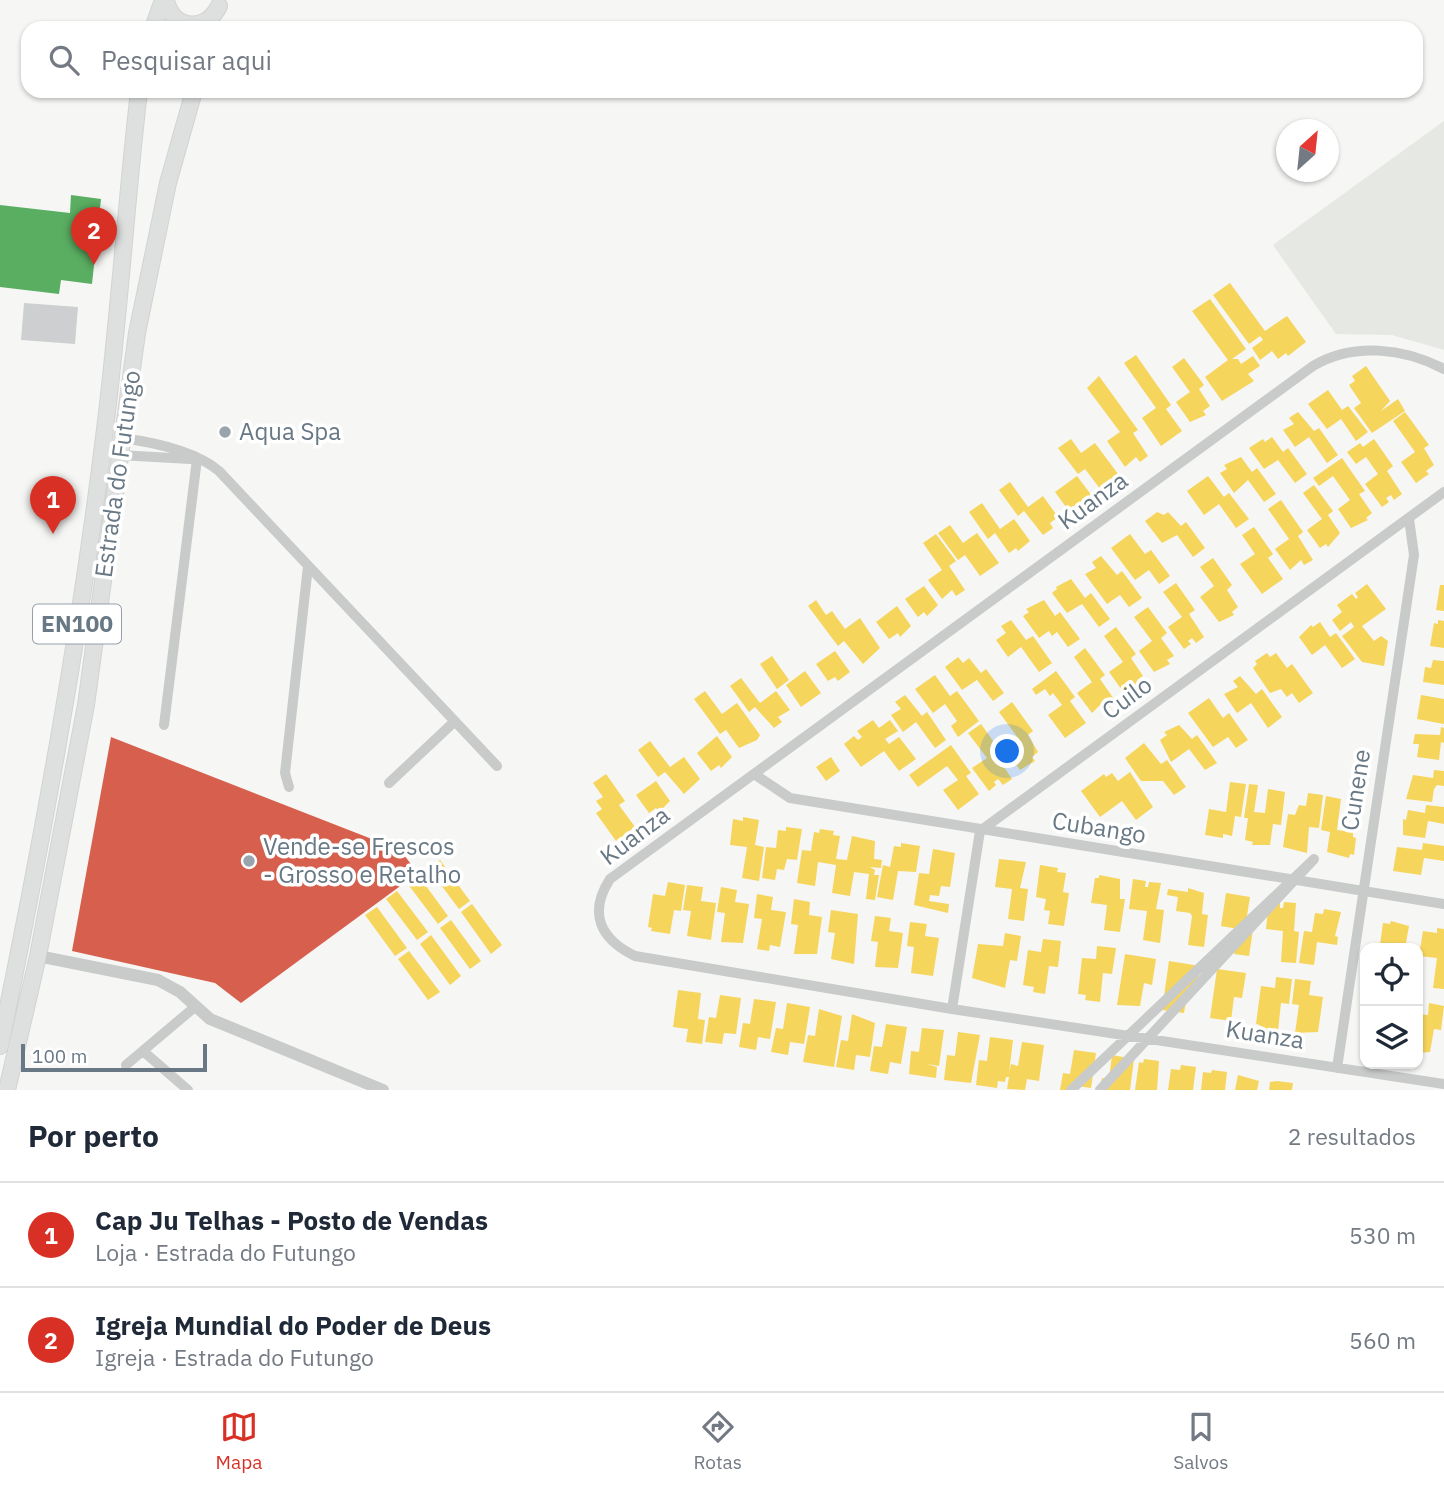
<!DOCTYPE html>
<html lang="pt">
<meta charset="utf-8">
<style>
body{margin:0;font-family:"IBM Plex Sans",sans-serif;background:#f6f6f7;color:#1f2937}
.controls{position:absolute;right:21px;bottom:21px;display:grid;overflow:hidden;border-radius:14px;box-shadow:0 2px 5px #0004}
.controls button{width:63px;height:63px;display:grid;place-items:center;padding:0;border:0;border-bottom:2px solid #e0e1e3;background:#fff;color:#1f2937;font:35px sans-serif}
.compass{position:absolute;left:1276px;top:119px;width:63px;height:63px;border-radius:50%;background:#fff;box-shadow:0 2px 5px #0004;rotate:27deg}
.scale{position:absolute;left:21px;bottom:18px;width:186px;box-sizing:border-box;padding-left:7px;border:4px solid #687884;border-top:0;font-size:19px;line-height:24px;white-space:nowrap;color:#687884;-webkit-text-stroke:5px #fff;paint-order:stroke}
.you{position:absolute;left:1008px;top:752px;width:24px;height:24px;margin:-18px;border:5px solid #fff;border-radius:50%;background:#1a73e8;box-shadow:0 0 0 10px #1a73e833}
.badge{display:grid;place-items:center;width:46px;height:46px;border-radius:50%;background:#d93025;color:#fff;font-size:23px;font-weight:700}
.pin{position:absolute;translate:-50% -58px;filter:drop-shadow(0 2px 4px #0008)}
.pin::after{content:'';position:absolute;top:37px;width:24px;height:21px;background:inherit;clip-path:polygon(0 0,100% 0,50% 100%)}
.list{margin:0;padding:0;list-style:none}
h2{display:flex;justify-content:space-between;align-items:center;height:91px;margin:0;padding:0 28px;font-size:30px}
h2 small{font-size:23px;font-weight:400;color:#747a83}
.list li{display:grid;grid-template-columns:46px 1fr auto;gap:21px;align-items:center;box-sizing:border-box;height:105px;padding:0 28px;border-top:2px solid #e0e1e3}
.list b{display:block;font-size:26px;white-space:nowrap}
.list p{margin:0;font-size:23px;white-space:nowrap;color:#747a83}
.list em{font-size:23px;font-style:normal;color:#747a83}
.icon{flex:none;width:38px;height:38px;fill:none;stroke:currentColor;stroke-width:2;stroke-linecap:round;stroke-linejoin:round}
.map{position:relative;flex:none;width:1444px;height:1090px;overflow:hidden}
.search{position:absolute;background:#fff;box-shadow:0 2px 5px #0004;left:21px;right:21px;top:21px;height:77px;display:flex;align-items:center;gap:18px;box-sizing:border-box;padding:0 24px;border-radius:21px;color:#747a83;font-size:26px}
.sheet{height:301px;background:#fff}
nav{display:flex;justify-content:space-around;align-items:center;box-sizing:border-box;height:98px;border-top:2px solid #e0e1e3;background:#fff;font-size:19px;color:#747a83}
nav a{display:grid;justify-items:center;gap:4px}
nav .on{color:#d93025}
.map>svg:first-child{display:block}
.green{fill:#e5e8e3}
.homes{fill:#f6d55c}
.shops{fill:#d6604d}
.public{fill:#5aae61}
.building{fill:#cdcfd0}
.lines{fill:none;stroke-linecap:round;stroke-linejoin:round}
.trunk-casing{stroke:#d2d3d3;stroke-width:18}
.minor{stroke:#c9caca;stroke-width:10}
.tertiary{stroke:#c9caca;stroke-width:12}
.trunk{stroke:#dedfdf;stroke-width:16}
.poi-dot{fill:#9aa4ac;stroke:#fff;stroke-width:2.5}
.labels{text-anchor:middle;stroke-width:7;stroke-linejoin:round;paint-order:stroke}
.shield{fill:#fff;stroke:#95a0a9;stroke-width:2}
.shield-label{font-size:23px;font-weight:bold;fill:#687884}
.poi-label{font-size:24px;fill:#687884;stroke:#fff;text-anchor:start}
.street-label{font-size:24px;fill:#687884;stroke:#fff}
</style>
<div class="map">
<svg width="1444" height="1090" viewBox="0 0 1444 1090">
<rect width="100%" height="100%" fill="#f6f6f5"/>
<path class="green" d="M1444 121V350L1392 335 1336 334 1273 245Z"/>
<path class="homes" d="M1230 283 1265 331 1287 316 1306 342 1288 356 1286 353 1278 359 1272 351 1260 360 1252 348 1263 340 1260 336 1249 344 1213 295Z
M1210 299 1246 349 1232 359H1238L1241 364 1253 356 1260 366 1248 374 1254 381 1222 401 1205 377 1228 360 1192 311Z
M1136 355 1171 405 1166 409 1182 431 1161 446 1142 418 1156 408 1124 363Z
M1184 358 1204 385 1199 389 1210 406 1203 411 1206 415 1190 422 1176 402 1190 392 1172 367Z
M1366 366 1390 401 1381 411 1398 399 1405 411 1372 433 1354 408 1361 403 1349 385 1355 381 1352 376Z
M1099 376 1138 430 1133 433 1148 456 1140 462 1136 457 1125 467 1107 441 1120 432 1087 388Z
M1328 390 1342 410 1348 406 1368 432 1356 441 1341 419 1327 429 1308 404Z
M1298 412 1314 431 1319 428 1338 455 1327 463 1309 437 1295 447 1283 430 1294 424 1289 418Z
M1405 412 1429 445 1424 448 1434 465 1426 471 1429 474 1416 483 1401 462 1415 452 1393 421Z
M1272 437 1283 452 1288 448 1307 474 1295 483 1278 460 1264 469 1249 448 1263 439 1265 442Z
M1071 439 1081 453 1095 443 1118 474 1113 477 1115 480 1101 490 1085 469 1078 474 1058 448Z
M1374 439 1393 466 1387 471 1402 494 1394 500 1391 495 1386 498 1389 502 1382 507 1365 484 1378 474 1366 457 1356 464 1347 452 1360 443 1363 447Z
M1241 457 1252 472 1257 468 1276 494 1264 502 1248 480 1234 493 1220 473 1227 469 1224 465Z
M1342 458 1365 491 1359 494 1372 513 1366 518 1368 520 1351 528 1338 509 1350 500 1333 476 1319 486 1313 478Z
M1077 476 1092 496 1079 508 1077 505 1069 511 1055 492Z
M1208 476 1224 497 1229 493 1249 519 1236 528 1219 504 1204 515 1187 491Z
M1010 482 1028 507 1043 496 1058 517 1050 523 1053 528 1043 535 1024 511 1018 516 999 490Z
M1314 485 1333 511 1328 515 1340 533 1328 547 1326 544 1320 548 1307 530 1322 519 1303 493Z
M1281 500 1303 532 1298 536 1313 560 1304 565 1301 560 1290 570 1275 549 1289 539 1268 509Z
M982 503 1000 529 1014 519 1030 541 1018 551 1016 548 1009 553 995 533 988 539 969 512Z
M1157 512 1164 515 1168 512 1181 526 1186 522 1205 548 1193 557 1177 535 1162 543 1145 521Z
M950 525 963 543 977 533 999 563 980 576 965 555 958 560 938 533Z
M1254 527 1273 554 1268 558 1283 579 1262 594 1240 564 1255 554 1242 535Z
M936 534 956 561 949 566 965 590 956 596 952 590 942 599 928 580 942 570 923 543Z
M1130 534 1145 554 1151 550 1170 576 1159 584 1149 570 1135 580 1111 548Z
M1101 556 1117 575 1122 571 1142 598 1129 607 1120 595 1107 604 1085 574 1096 568 1092 562Z
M1213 558 1232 585 1227 590 1238 607 1232 612 1234 615 1219 622 1200 597 1214 586 1200 567Z
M1071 579 1085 598 1091 593 1110 619 1099 627 1082 604 1067 613 1052 593 1057 589 1056 587Z
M1176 583 1195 610 1189 614 1204 637 1196 643 1192 638 1188 641 1191 644 1184 649 1168 627 1182 617 1163 592Z
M1367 584 1386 609 1362 626 1374 641 1381 636 1388 641 1384 666 1362 662 1342 636 1354 627 1351 622 1340 631 1332 620 1342 612 1337 605 1352 594 1356 599 1358 597 1355 593Z
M1440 585H1444V611L1436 610Z
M924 586 938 605 927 616 924 612 918 617 905 599Z
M816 600 826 615 832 611 845 629 860 618 880 648 863 664 844 641 838 646 808 606Z
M1044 600 1055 616 1060 612 1080 639 1068 647 1057 632 1052 636 1049 631 1039 638 1023 616 1029 612 1026 609Z
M897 606 911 626 900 637 898 633 889 639 876 622Z
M1148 607 1167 633 1161 638 1174 656 1167 660 1170 664 1154 672 1139 651 1152 641 1134 617Z
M1011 620 1026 640 1033 636 1052 663 1039 672 1021 647 1008 657 996 640 1006 633 1001 626Z
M1438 620 1444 621V648L1430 646 1434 623 1438 624Z
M1320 622 1330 637 1336 633 1355 659 1342 668 1325 645 1312 655 1299 637 1311 625 1313 627Z
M1116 627 1136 654 1131 658 1143 676 1137 680 1139 684 1124 693 1109 672 1123 662 1104 636Z
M1085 648 1105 675 1100 679 1116 702 1107 709 1103 702 1092 713 1077 693 1092 682 1074 657Z
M835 651 850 672 838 681 835 677 828 681 816 664Z
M1267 653 1270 657 1276 653 1287 668 1292 664 1313 693 1299 703 1292 693 1287 697 1281 689 1270 693 1253 668 1257 664 1255 661Z
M772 656 789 680 777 689 760 664Z
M958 657 963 663 969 658 981 673 986 669 1004 693 993 701 977 680 962 690 945 667Z
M1433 660 1444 661V685L1423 682 1425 667 1431 668Z
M805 671 821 693 801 707 786 685Z
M1056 671 1075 697 1070 701 1086 723 1065 738 1048 715 1062 705 1053 693 1050 696 1045 689 1036 695 1032 689Z
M935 675 950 696 957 691 979 721 958 737 951 726 957 721 945 704 933 713 915 689Z
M1240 676 1256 694 1262 689 1282 717 1268 728 1251 703 1237 713 1224 694 1238 687 1233 681Z
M741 678 760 703 776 691 790 710 778 717 782 722 774 728 755 707 749 712 730 686Z
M705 691 722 714 737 703 760 735 757 740 739 748 726 730 720 734 694 699Z
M905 695 922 716 927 712 946 740 935 748 916 722 903 732 891 715 901 709 895 702Z
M1421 695 1444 699V724L1417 719Z
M1209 698 1223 718 1229 713 1248 740 1236 748 1228 737 1213 747 1188 713Z
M1012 702 1033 731 1028 735 1038 752 1032 757 1035 761 1020 770 1004 748 1018 738 999 712Z
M873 720 879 728 890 720 898 731 885 739 889 744 899 737 916 759 899 771 884 751 861 767 844 744 854 736 858 740 862 737 857 731Z
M981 724 1001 752 996 755 1012 779 1003 785 998 779 994 782 996 785 989 791 972 768 987 758 968 733Z
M1179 725 1192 739 1197 735 1217 763 1205 770 1189 749 1171 762 1160 740 1167 735 1164 732Z
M1441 727 1444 728V743L1441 742 1439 760 1417 757 1419 744H1413L1415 734 1440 735Z
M717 736 732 757 721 768 719 765 711 771 697 753Z
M650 741 670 767 684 757 700 779 684 794 665 772 658 777 638 750Z
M1144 743 1161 764 1167 760 1186 787 1174 795 1163 781H1141L1125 758Z
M951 745 971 773 966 776 979 794 958 810 943 790 958 780 947 766 918 787 909 775Z
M831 757 840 771 826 781 816 767Z
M1434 770 1444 771V786L1437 785 1434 789 1432 802 1406 799 1413 775 1433 778Z
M1130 772 1153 807 1136 820 1122 801 1100 817 1081 791 1104 774 1106 777 1112 773 1118 781Z
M606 774 625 801 619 805 635 827 616 841 596 813 602 809 596 801 603 797 593 783Z
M656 781 670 801 659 812 656 808 649 813 636 795Z
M1230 782 1246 784 1241 817 1235 816 1232 836 1223 834V838L1205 835 1209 809 1226 812Z
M1249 784 1258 785 1254 812 1265 813 1268 789 1285 792 1281 825 1273 824 1270 845H1252L1253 842 1245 840 1248 818H1244Z
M1308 793 1323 795 1319 828 1309 827 1307 853 1283 847 1288 814 1295 815 1299 805 1306 806Z
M1326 796 1341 799 1337 830 1353 832V837L1356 838 1354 855 1350 854 1349 858 1327 852 1330 832 1321 830Z
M1426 805 1444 807V824L1428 821 1425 838 1403 835V819L1406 820 1408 810 1425 813Z
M743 817 759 820 755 845 764 847 759 881 742 878 747 847 730 845 733 819 743 821Z
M786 827 802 829 797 860 787 859 784 870 777 869 775 880 762 878 766 847 776 848 778 830 786 831Z
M820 829 834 831 833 835 840 836 836 859 847 860 852 836 875 841 874 859 882 860 881 868 870 867 875 870 874 875H879L875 900 866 899 869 874 854 872 850 896 832 893 836 865 818 862 815 886 797 883 802 850 811 851 814 832 819 833Z
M901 843 920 846 916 872 898 871 893 900 877 897 883 865 890 867 894 846 901 847Z
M1423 843 1444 846V861L1424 858 1421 875 1393 871 1397 847 1422 850Z
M933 849 955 853 950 887 941 886 939 896 930 895 929 901 949 904 948 913 914 905 919 873 929 874Z
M999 859 1026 862 1020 888 1028 889 1024 921 1008 919 1012 889 995 887Z
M440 860 470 901 459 909 429 869Z
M1040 865 1058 868 1057 872 1066 873 1063 892 1069 893 1064 926 1048 924 1050 911 1044 910 1046 899 1036 897Z
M418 875 448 916 438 924 407 883Z
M1099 875 1120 879V899H1125L1120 932 1104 930 1107 905 1091 903 1095 878H1099Z
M1133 879 1146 881 1145 887H1148L1149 882 1161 883 1156 909 1164 910 1160 943 1143 940 1147 911 1129 909Z
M668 882 685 885 681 911 674 910 670 934 651 931 652 928 648 927 653 894 665 896Z
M687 885 703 887 701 901 716 903 711 940 687 936 691 911 683 910Z
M721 887 737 890 735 902 749 904 743 943 721 942 725 913 717 912Z
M1188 888 1204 893 1202 914 1208 915 1204 947 1188 945 1192 916 1190 913 1176 911 1178 897 1167 895 1168 889 1188 892Z
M397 891 428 932 417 940 386 899Z
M1226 893 1250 897 1246 922 1254 923 1249 956 1234 954 1238 929 1221 926Z
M757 894 773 897 771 910 786 912 780 947 770 945 769 951 757 949 762 919 754 918Z
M794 899 810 902 809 915 822 917 817 954H794L798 925 791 924Z
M1269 901 1280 902V908H1283L1284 902 1296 903 1294 931 1299 932 1296 963 1281 962 1283 931 1266 929Z
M472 904 502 945 491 954 461 912Z
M377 907 407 948 395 956 365 915Z
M1324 909 1341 912 1335 936 1338 937 1337 945 1317 942 1314 965 1299 963 1304 931 1312 932 1315 913 1323 914Z
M831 910 858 914 854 964 831 959 835 933 828 932Z
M875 916 891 918 889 931 903 933 898 968 875 967 878 942 871 941Z
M451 920 481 961 470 969 440 928Z
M1391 921 1409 926 1405 948 1380 945 1383 923 1390 924Z
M910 922 927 924 925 936 939 938 933 976 911 973 914 947 907 946Z
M1437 928 1444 929V989L1433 988 1437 958 1419 956 1423 931 1437 933Z
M1005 933 1021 936 1017 961 1010 960 1005 988 972 978 978 944 1003 946Z
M431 935 461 976 450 985 420 944Z
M1043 939 1061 941 1058 967 1049 966 1045 994 1033 992 1034 987 1023 985 1028 950 1041 952Z
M1097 946 1116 948 1112 974 1103 973 1100 1002 1085 1000 1086 995 1078 994 1082 958 1096 959Z
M409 951 440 992 428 1000 398 959Z
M1125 954 1156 959 1152 985 1144 983 1140 1006 1117 1005Z
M1169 961 1200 966 1196 991 1188 990 1184 1013 1162 1010Z
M1217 969 1246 973 1242 998 1234 997 1231 1021 1210 1018Z
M1276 977 1292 979 1289 1004 1281 1003 1278 1031 1260 1028V1025L1256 1024 1261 986 1275 988Z
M1295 979 1311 981 1309 995 1323 997 1318 1032 1295 1033 1299 1005 1292 1004Z
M678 990 701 993 698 1019 705 1020 702 1044 686 1042 688 1029 673 1027Z
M720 995 741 998 736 1034 724 1033 722 1044 705 1042 709 1017 716 1018Z
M754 999 776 1002 770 1039 758 1037 756 1050 739 1047 743 1023 750 1024Z
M787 1003 810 1007 804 1044 790 1042 788 1055 771 1052 776 1028 783 1029Z
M1429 1003 1444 1006 1441 1030 1434 1029 1430 1052 1418 1053V1014L1428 1015Z
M819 1009 842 1016 834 1067 803 1062 808 1035 815 1036Z
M852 1014 875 1023 870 1057 856 1055 854 1070 836 1067 841 1040 848 1041Z
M886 1024 907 1027 901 1064 890 1062 888 1074 870 1071 874 1046 882 1047Z
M922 1028 944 1030 939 1066 927 1064 937 1067 936 1078 909 1074 911 1051 919 1052Z
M958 1032 980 1035 971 1083 944 1080 947 1055 955 1056Z
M990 1037 1013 1040 1009 1073 1011 1064 1018 1066 1022 1042 1044 1045 1039 1081 1027 1079 1025 1090 1007 1089 1009 1077H1006L1005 1082 998 1081 997 1088 976 1085 979 1060 987 1061Z
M1074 1050 1096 1053 1091 1088 1077 1086 1076 1090H1060L1063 1073 1070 1074Z
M1112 1055 1134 1059 1130 1090H1100L1102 1078 1109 1079Z
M1144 1059 1159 1061 1157 1090H1135L1139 1062 1143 1063Z
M1181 1065 1196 1067 1193 1090H1168L1171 1069 1180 1070Z
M1212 1070 1227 1072 1225 1090H1201L1203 1072 1211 1073Z
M1238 1075 1259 1081 1257 1090H1235Z
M1277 1081 1293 1083 1292 1090H1269L1270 1082Z"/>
<path class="shops" d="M111 737 400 850 418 873 241 1003 215 983 72 951Z"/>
<path class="public" d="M71 195 101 199 92 284 61 280 59 294 0 287V205L70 213Z"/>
<path class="building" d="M24 303 78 307 75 344 21 340Z"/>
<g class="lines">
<g class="trunk-casing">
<path id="trunk" d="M166 0C172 30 206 33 219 6
M153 28 163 0
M0 1046C42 841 80 636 105 429 119 317 126 203 139 91
M7 1090 38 956 86 705 137 333 168 183 194 91"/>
</g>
<path class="minor" d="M1444 369C1404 348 1353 342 1313 366L610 879C588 913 600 939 635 956L952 1009 1444 1084
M121 438C152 442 194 450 219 471L497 766
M119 455 190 459
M164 725 197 459
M754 774 790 798 1444 904
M389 783 454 722
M289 787 285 773 308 566
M952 1009 980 831 1444 492
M143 1051 188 1090
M126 1065 196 1006
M1337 1068 1414 555 1409 519
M1071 1090 1314 859 1100 1090"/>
<path class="tertiary" d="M38 956 158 980 180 992 210 1019 383 1090"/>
<use href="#trunk" class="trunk"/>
</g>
<g class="poi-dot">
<circle cx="225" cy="432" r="7"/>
<circle cx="249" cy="861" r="7"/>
</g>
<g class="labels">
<rect class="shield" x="33" y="604.5" width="88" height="39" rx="5"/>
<g class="shield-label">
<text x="77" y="632">EN100</text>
</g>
<g class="poi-label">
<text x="239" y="440">Aqua Spa</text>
<text x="263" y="855">Vende-se Frescos<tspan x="263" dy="28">- Grosso e Retalho</tspan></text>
</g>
<g class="street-label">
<text transform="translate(118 474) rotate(-82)" y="8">Estrada do Futungo</text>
<text transform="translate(1093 501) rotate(-36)" y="8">Kuanza</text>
<text transform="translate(1127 698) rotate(-36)" y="8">Cuilo</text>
<text transform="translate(1356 790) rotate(-81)" y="8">Cunene</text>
<text transform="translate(1099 828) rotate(9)" y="8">Cubango</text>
<text transform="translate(635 836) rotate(-37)" y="8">Kuanza</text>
<text transform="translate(1265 1035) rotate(9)" y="8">Kuanza</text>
</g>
</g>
</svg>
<div class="controls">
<button><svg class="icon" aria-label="locate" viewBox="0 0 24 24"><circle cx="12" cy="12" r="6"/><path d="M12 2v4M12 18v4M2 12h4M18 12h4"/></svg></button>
<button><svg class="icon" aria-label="layers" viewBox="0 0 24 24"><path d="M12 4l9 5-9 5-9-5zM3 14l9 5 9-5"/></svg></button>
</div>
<svg class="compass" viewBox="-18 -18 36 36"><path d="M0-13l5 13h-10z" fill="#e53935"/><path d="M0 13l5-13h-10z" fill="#747a83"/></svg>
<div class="scale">100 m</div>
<div class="you"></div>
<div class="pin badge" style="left:53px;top:534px">1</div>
<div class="pin badge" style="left:94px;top:265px">2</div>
<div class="search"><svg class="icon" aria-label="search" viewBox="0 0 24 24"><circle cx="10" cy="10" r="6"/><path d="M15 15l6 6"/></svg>Pesquisar aqui</div>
</div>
<section class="sheet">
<h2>Por perto<small>2 resultados</small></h2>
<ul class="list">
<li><span class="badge">1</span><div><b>Cap Ju Telhas - Posto de Vendas</b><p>Loja · Estrada do Futungo</p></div><em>530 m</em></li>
<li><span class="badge">2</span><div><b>Igreja Mundial do Poder de Deus</b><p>Igreja · Estrada do Futungo</p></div><em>560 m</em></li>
</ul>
</section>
<nav>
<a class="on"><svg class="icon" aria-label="map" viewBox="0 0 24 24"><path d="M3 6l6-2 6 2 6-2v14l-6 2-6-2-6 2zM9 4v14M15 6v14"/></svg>Mapa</a>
<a><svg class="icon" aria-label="directions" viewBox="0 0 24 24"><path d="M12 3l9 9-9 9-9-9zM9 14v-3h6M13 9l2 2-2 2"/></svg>Rotas</a>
<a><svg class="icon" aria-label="saved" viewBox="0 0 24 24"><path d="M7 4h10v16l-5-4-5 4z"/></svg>Salvos</a>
</nav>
